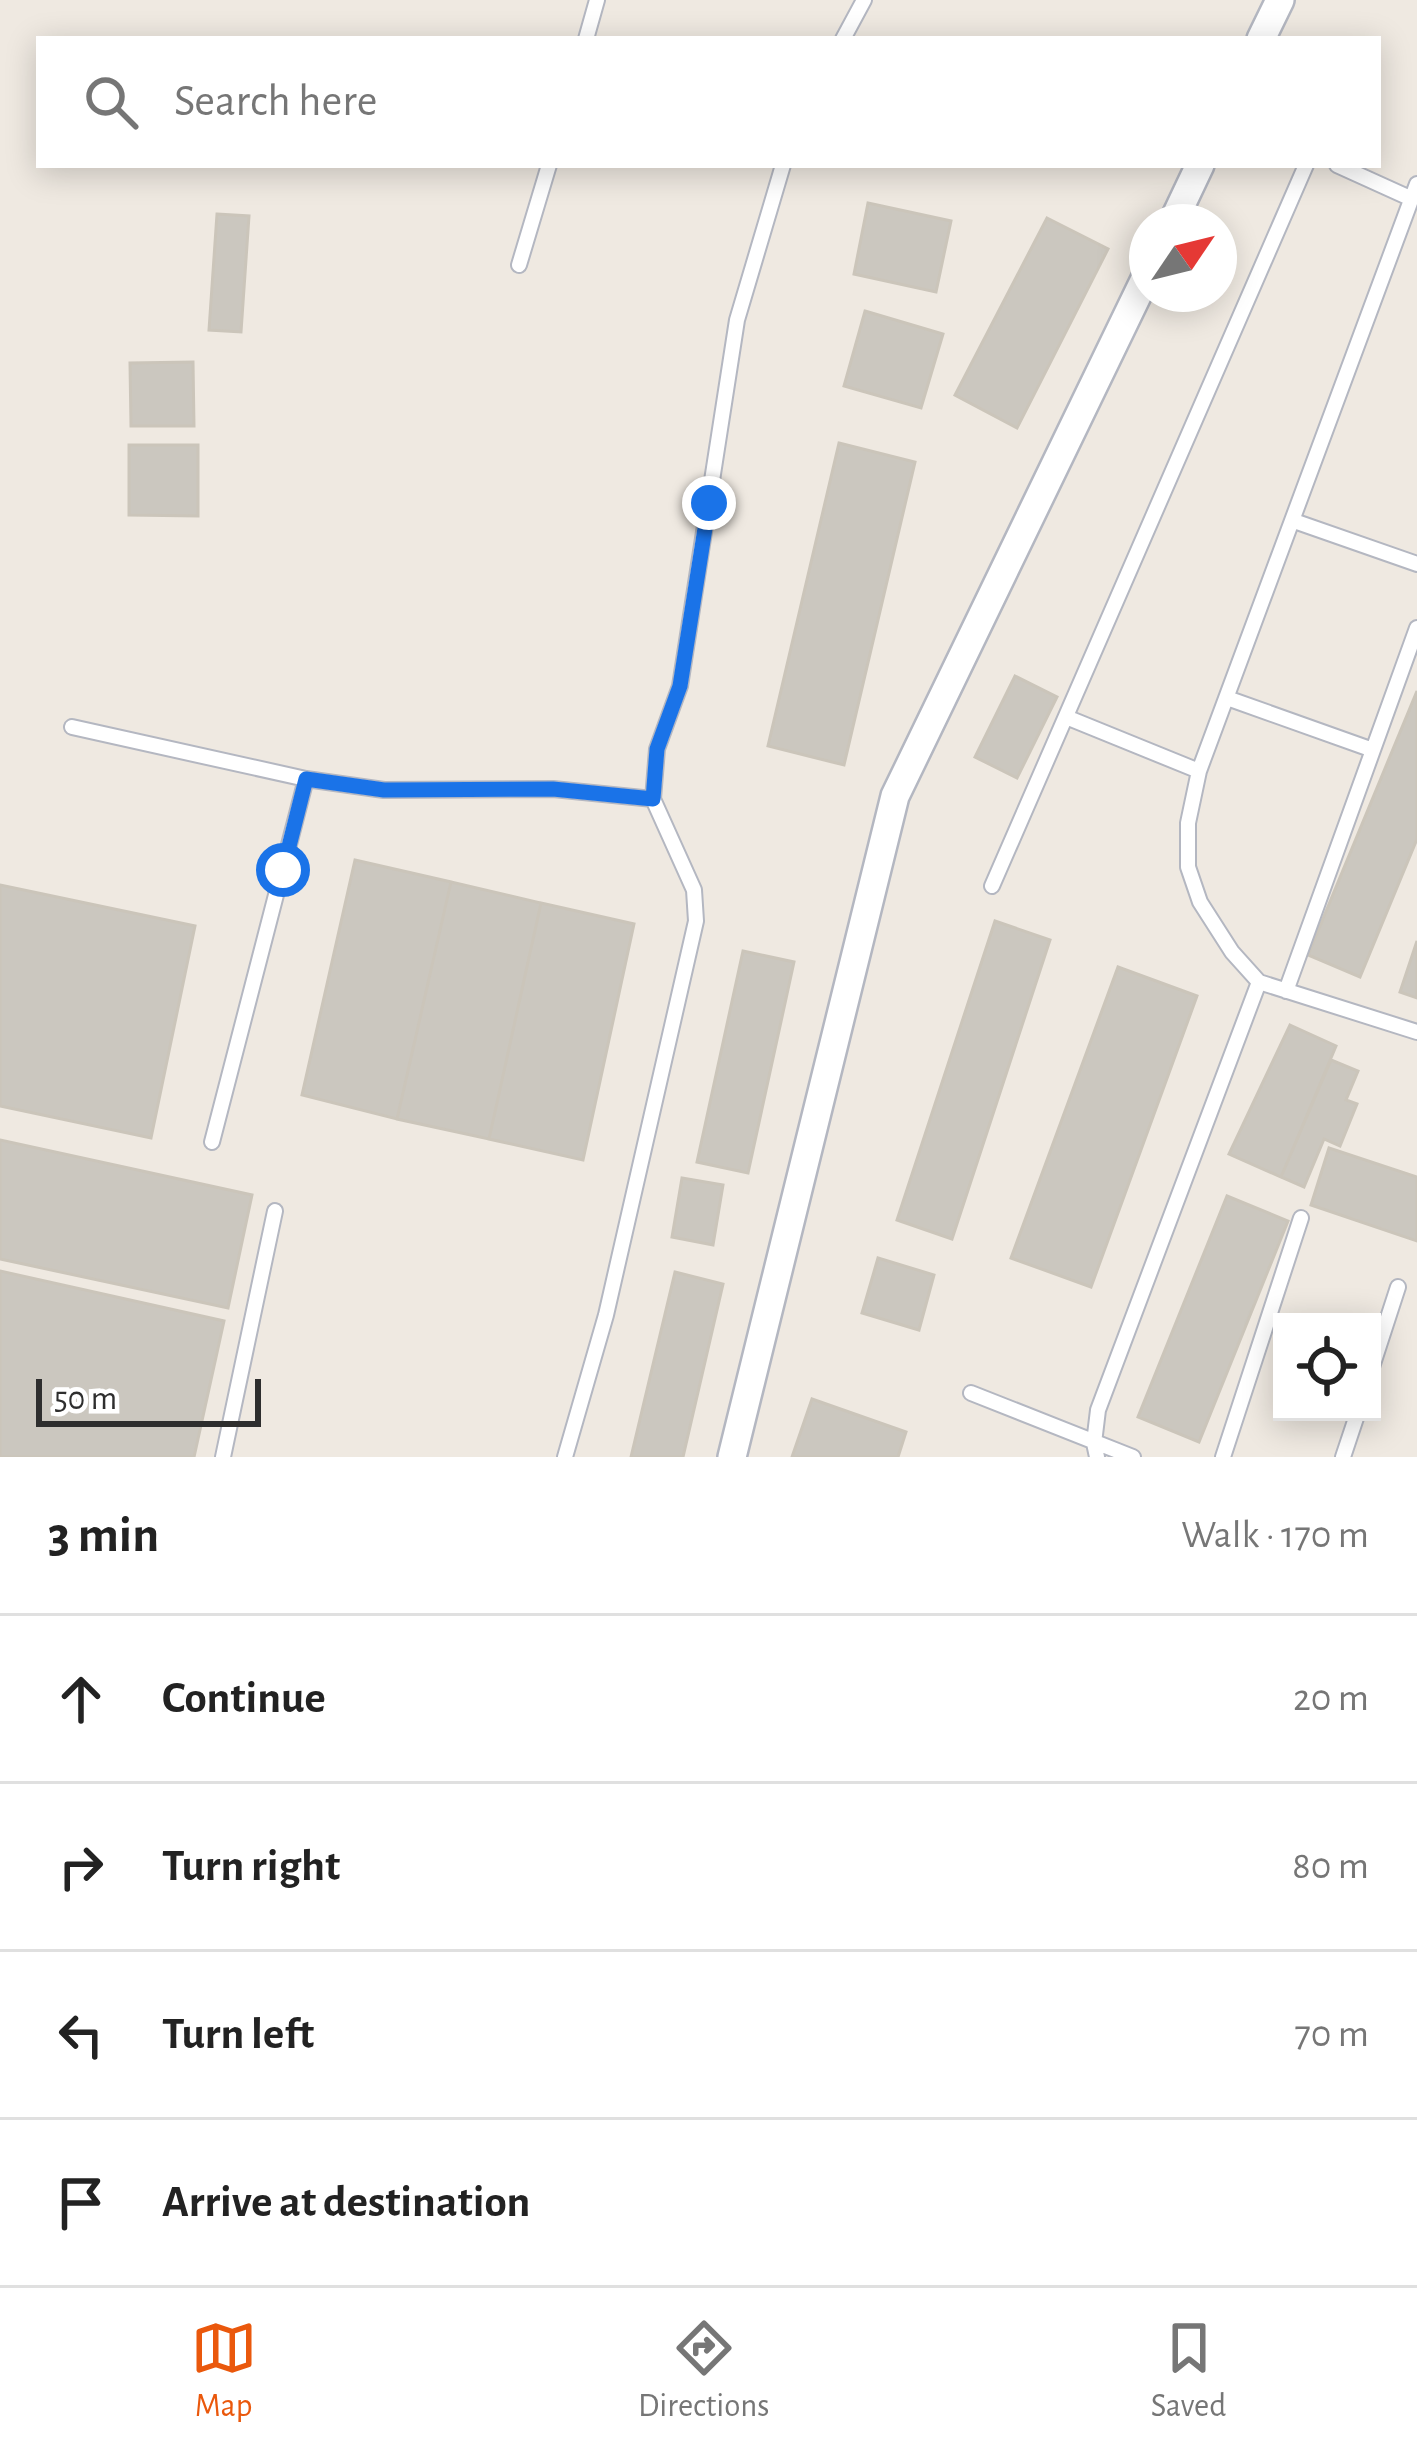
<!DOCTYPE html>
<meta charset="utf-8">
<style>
body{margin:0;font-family:"Alegreya Sans",sans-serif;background:#f2f2f2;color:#222}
.controls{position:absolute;right:36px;bottom:36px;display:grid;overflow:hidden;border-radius:0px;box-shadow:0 6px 30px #0003}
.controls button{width:108px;height:108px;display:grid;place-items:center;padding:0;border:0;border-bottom:3px solid #e0e0e0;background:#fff;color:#222;font:60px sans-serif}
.compass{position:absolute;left:1129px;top:204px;width:108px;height:108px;border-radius:50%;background:#fff;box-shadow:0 6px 30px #0003;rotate:55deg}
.scale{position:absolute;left:36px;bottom:30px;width:225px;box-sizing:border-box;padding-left:12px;border:6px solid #2e2e2e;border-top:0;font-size:33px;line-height:42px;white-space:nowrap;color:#2e2e2e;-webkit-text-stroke:9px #fff;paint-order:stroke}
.stop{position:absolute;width:36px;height:36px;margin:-27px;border:9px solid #1a73e8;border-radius:50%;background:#fff}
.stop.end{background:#1a73e8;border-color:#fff;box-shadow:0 3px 12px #0008}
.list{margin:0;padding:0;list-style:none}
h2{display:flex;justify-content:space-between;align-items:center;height:156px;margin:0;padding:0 48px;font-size:51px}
h2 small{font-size:39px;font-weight:400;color:#767676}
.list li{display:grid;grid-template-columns:78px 1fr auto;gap:36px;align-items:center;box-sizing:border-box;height:168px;padding:0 48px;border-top:3px solid #e0e0e0}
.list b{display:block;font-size:45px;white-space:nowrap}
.list em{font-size:39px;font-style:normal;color:#767676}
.icon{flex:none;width:66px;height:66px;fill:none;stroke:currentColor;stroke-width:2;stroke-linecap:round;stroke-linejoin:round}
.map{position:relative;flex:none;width:1417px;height:1457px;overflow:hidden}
.search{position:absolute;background:#fff;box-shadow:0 6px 30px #0003;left:36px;right:36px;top:36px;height:132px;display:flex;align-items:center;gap:30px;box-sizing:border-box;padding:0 42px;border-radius:0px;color:#767676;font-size:45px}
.sheet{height:828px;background:#fff}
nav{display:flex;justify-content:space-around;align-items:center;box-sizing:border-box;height:168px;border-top:3px solid #e0e0e0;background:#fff;font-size:33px;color:#767676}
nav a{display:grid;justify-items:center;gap:6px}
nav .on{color:#ea580c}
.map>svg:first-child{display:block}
.building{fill:#cbc7bf;stroke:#cbc5ba;stroke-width:3}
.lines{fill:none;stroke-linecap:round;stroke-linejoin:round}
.lane-casing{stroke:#b4b7c1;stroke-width:18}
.street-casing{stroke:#b4b7c1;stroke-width:32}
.lane{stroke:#fff;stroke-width:14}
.street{stroke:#fff;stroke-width:27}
.route{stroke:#1a73e8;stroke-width:15}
</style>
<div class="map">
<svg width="1417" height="1457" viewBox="0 0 1417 1457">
<rect width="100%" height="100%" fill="#efe9e1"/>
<path class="building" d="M868 203 951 221 936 292 854 274Z
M217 214 249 216 241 332 209 330Z
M1047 218 1108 249 1017 428 955 395Z
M865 311 943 334 921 408 844 386Z
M193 362 194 426H131L130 363Z
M839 443 915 462 844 765 768 746Z
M129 445H198V516L129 515Z
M1015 676 1057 697 1017 778 975 757Z
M1417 691V839L1360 977 1308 955Z
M355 860 451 882 397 1119 302 1095Z
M451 882 541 903 489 1139 397 1119Z
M0 885 195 926 151 1138 0 1106Z
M541 903 634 924 583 1160 489 1139Z
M995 921 1050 940 952 1239 897 1220Z
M1417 941V998L1400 992Z
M743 951 794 962 748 1173 697 1162Z
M1118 967 1197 996 1091 1287 1011 1258Z
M1290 1025 1336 1046 1281 1177 1229 1154Z
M1331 1060 1358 1071 1346 1100 1357 1104 1340 1146 1324 1139 1304 1187 1281 1177Z
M0 1140 252 1195 228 1308 0 1259Z
M1329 1148 1417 1177V1241L1311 1205Z
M682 1178 723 1185 713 1245 672 1237Z
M1227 1196 1288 1221 1199 1442 1138 1417Z
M878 1258 934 1275 919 1330 862 1313Z
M0 1271 224 1321 194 1457H0Z
M675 1272 723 1284 683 1457H631Z
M812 1399 906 1432 898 1457H792Z"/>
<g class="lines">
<g class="lane-casing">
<path id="lane" d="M586 39 597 0
M843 39 864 0
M1337 165 1412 199
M1417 184 1199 771 1188 823V867L1200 902 1232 952 1259 982 1417 1032
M519 265 549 165
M1294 521 1417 564
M1227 698 1373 750
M1066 717 1199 771
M72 727 306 779 384 790 553 789 653 799 657 749 680 686 737 320 783 165
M992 886 1306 165
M1286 991 1417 628
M212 1142 306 779
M1372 1367 1398 1287
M971 1393 1133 1457
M223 1457 275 1211
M565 1457 606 1315 696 921 694 890 653 799
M1097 1457 1094 1443 1098 1410 1259 982
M1223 1457 1301 1218
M1343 1457 1358 1412"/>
</g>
<g class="street-casing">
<path id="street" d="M1261 39 1280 0
M1173 222 1200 165
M732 1457 895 796 1147 275"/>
</g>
<use href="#lane" class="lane"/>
<use href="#street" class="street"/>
</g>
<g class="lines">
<path class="route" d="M283 870 306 779 384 790 553 789 653 799 657 749 680 686 709 503"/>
</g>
</svg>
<div class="controls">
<button><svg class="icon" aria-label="locate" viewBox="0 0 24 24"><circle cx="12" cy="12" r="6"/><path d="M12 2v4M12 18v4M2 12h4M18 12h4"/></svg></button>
</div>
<svg class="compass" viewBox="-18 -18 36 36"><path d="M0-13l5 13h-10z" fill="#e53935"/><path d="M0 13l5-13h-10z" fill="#767676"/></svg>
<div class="scale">50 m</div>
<div class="stop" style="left:283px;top:870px"></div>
<div class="stop end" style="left:709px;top:503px"></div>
<div class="search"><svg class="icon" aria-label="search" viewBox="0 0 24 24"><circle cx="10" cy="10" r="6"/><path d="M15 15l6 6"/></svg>Search here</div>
</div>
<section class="sheet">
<h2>3 min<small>Walk · 170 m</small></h2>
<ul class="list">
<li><svg class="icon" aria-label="ahead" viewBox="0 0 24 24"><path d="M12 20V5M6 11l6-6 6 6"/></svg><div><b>Continue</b></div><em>20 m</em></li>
<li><svg class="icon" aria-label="right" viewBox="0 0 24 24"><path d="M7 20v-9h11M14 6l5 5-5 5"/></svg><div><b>Turn right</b></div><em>80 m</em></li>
<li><svg class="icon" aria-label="left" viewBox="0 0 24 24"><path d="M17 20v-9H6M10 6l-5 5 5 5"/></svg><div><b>Turn left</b></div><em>70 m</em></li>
<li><svg class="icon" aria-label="arrive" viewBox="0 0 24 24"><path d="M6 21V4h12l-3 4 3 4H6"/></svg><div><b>Arrive at destination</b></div></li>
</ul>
</section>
<nav>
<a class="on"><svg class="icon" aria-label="map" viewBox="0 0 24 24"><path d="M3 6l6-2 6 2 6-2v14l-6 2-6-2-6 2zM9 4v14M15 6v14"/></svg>Map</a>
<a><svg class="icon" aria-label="directions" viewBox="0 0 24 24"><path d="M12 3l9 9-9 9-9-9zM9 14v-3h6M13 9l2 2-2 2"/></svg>Directions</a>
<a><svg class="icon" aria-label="saved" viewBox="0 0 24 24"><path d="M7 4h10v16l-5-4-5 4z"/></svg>Saved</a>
</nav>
